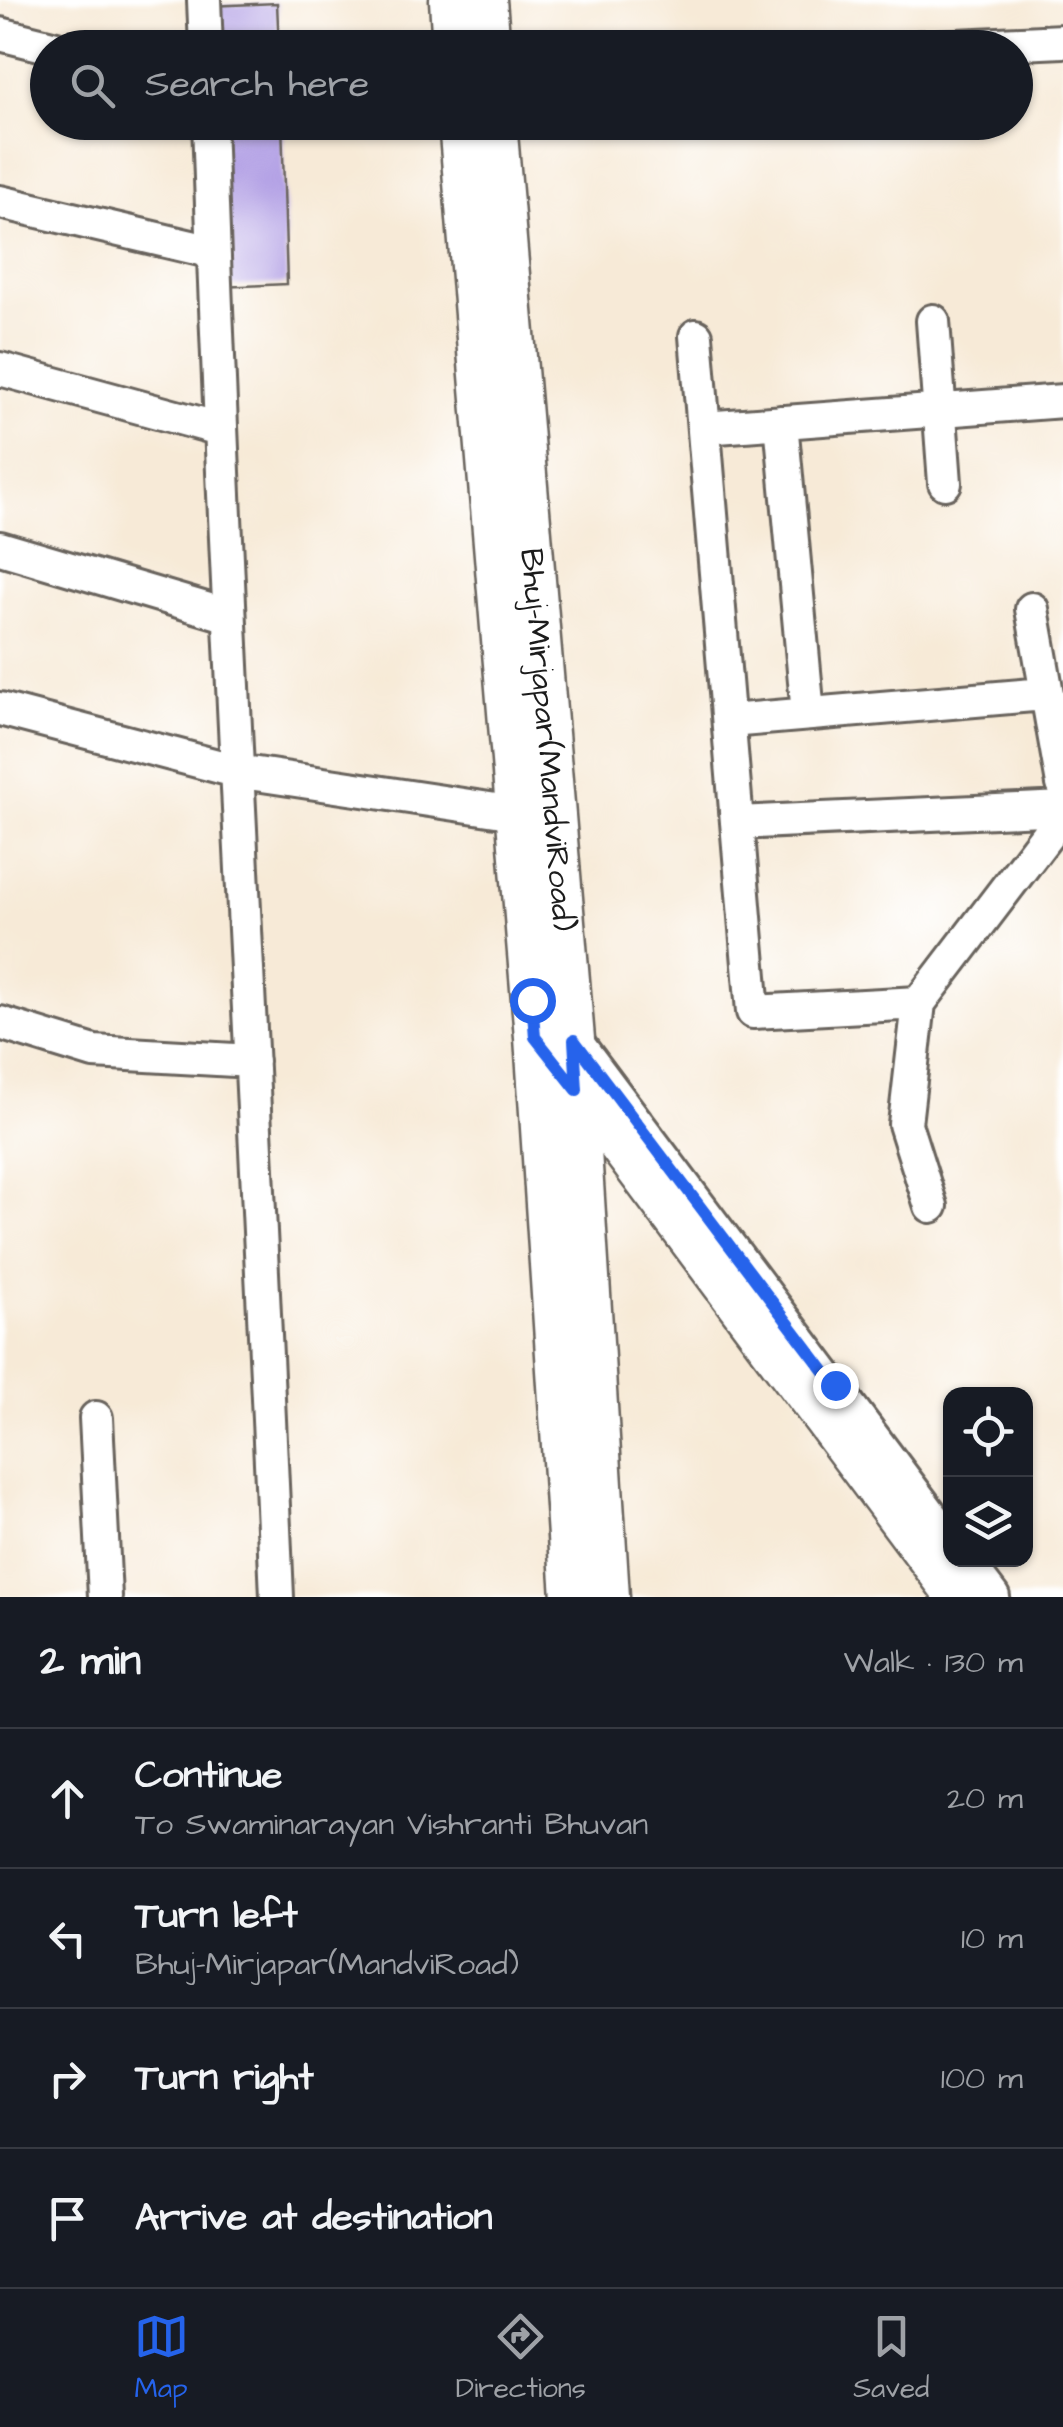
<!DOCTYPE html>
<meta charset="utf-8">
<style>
body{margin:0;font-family:"Architects Daughter",sans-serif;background:#20242c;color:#f1f3f6}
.controls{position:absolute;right:30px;bottom:30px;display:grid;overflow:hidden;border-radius:20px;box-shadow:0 2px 8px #0004}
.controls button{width:90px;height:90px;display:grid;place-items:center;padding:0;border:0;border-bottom:2px solid #363941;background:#171b24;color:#f1f3f6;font:50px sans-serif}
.stop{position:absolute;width:30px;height:30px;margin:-22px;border:8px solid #2563eb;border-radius:50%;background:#fff}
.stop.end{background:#2563eb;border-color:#fff;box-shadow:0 2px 10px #0008}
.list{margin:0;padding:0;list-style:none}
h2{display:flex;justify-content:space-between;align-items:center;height:130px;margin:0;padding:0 40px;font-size:42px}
h2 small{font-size:32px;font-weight:400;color:#9ea1a6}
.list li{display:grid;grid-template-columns:65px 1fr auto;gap:30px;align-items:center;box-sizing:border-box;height:140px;padding:0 40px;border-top:2px solid #363941}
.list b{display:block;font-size:38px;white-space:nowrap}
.list p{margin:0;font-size:32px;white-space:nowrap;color:#9ea1a6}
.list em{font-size:32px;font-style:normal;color:#9ea1a6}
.icon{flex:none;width:55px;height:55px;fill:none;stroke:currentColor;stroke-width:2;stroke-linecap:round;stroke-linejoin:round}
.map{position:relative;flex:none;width:1063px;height:1597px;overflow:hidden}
.search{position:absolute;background:#171b24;box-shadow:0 2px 8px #0004;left:30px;right:30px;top:30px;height:110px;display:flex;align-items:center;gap:25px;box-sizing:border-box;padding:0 35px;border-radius:55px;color:#9ea1a6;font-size:38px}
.sheet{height:690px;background:#171b24}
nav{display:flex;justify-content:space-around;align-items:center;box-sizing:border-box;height:140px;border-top:2px solid #363941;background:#171b24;font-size:28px;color:#9ea1a6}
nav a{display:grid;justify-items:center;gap:5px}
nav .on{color:#2563eb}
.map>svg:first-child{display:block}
.building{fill:#b4a2e5}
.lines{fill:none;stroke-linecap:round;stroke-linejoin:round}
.minor-casing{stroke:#69645d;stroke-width:38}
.major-casing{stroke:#69645d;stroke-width:45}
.minor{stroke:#fff;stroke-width:32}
.major{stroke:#fff;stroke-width:40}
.route{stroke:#2563eb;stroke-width:12}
.labels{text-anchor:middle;stroke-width:10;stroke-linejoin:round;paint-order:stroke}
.street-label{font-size:32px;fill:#1c1c1c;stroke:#fff}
</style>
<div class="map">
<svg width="1063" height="1597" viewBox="0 0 1063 1597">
<rect width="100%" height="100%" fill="#fff"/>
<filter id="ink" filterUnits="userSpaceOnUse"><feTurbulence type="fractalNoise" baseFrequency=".01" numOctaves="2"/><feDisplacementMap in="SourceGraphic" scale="20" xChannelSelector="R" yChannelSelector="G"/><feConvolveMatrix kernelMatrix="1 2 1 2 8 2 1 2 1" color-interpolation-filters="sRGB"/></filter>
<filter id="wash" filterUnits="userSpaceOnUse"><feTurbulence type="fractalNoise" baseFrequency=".0048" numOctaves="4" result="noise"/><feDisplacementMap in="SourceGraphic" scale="40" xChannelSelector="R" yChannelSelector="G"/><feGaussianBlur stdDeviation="2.25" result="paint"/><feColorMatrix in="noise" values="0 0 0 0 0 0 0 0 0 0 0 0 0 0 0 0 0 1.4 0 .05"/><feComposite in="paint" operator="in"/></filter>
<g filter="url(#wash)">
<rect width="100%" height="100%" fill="#f7ead7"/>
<g id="blocks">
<path class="building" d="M277 3 279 48H210L208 6Z
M213 122H282L287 284 219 287Z"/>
</g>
</g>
<g filter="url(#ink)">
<use href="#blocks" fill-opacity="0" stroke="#69645d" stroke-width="2.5"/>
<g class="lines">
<g class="minor-casing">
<path id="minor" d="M204 0 206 48
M0 34 56 48
M915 48 1063 41
M209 122C226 614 256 1105 277 1597
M0 202 213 252
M933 321 945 483
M696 336 753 1012 919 1003
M0 369 220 429
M781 422 808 714
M704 428 1063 401
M0 548 226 615
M1032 609 1063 784
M0 709 236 771 516 813
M729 721 1045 694
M737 823 1063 808
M0 1023 94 1052 252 1061
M574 1039 950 1540
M931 1206 905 1124 919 1003 1063 814
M96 1418 105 1597
M965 1560 993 1597"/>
</g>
<g class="major-casing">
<g id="major">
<path d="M450 0 453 48"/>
<path d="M486 0 490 48"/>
<path d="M459 122 535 1037 572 1597"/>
<path id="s1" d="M496 122 574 1039 609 1597"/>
<path d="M573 1084 957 1597"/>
</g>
</g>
<use href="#minor" class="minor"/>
<use href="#major" class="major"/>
</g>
</g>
<g class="lines" filter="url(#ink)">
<path class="route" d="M532 1000 535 1037 577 1090 574 1040 835 1385"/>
</g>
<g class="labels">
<g class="street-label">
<text dy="11" stroke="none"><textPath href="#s1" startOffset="620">Bhuj-Mirjapar(MandviRoad)</textPath></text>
</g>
</g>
</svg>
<div class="controls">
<button><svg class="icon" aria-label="locate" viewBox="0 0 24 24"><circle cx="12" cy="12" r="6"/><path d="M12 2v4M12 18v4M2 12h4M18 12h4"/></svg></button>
<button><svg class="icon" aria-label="layers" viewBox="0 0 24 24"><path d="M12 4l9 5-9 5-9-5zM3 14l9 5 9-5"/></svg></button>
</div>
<div class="stop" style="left:532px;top:1000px"></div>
<div class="stop end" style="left:835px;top:1385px"></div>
<div class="search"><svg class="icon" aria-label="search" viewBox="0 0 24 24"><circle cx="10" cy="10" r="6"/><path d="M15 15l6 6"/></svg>Search here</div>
</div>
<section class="sheet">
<h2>2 min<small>Walk · 130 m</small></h2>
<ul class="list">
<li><svg class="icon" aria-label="ahead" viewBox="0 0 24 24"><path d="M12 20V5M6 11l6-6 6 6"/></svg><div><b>Continue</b><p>To Swaminarayan Vishranti Bhuvan</p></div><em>20 m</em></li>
<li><svg class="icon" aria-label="left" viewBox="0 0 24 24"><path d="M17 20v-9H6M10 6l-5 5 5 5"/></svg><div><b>Turn left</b><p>Bhuj-Mirjapar(MandviRoad)</p></div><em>10 m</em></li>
<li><svg class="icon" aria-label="right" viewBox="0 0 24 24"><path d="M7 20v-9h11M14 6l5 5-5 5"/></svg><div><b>Turn right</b></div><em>100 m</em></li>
<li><svg class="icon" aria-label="arrive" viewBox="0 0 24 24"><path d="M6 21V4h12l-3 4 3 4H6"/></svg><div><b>Arrive at destination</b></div></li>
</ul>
</section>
<nav>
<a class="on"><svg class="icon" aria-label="map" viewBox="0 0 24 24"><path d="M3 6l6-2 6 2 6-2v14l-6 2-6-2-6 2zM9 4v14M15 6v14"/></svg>Map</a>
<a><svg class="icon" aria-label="directions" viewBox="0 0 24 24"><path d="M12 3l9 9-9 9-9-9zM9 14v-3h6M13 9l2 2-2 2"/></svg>Directions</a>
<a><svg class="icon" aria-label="saved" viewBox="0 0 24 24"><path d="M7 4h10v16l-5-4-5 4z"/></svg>Saved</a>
</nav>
